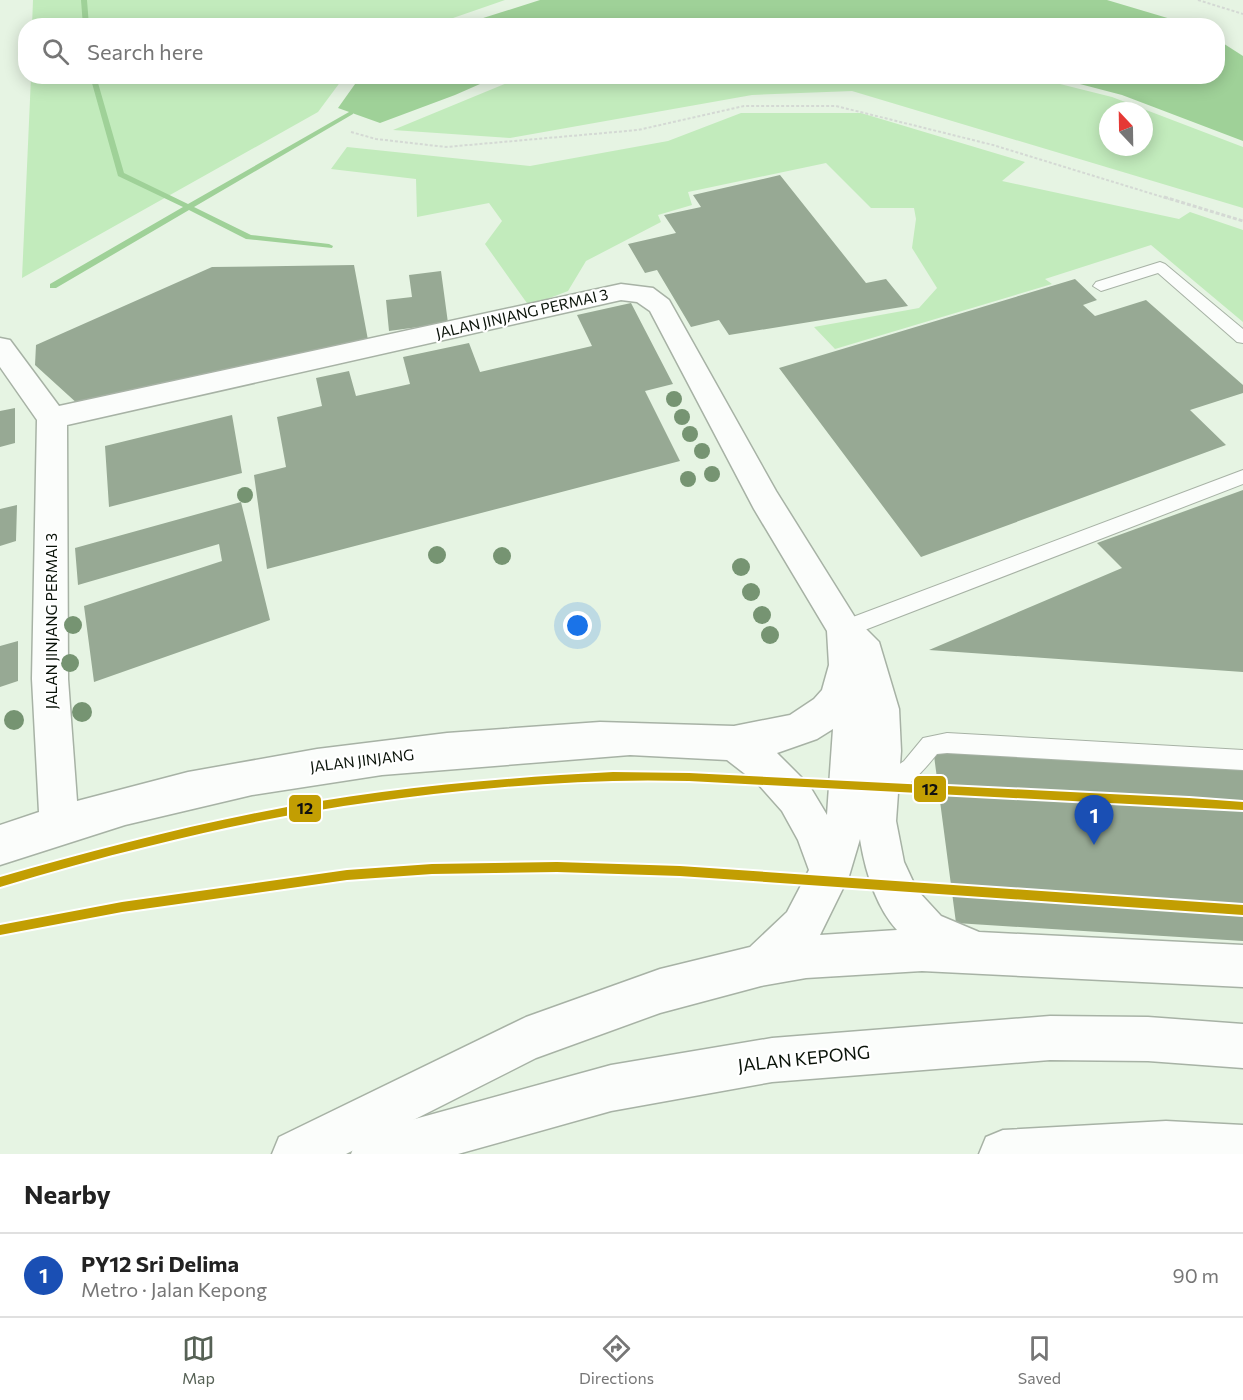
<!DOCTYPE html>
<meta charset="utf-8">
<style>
body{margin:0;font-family:Commissioner,sans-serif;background:#f6f6f6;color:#222}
.compass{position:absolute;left:1099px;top:102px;width:54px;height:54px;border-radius:50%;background:#fff;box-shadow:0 3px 15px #0003;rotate:338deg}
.you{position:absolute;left:578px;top:626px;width:21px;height:21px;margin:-15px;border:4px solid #fff;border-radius:50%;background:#1a73e8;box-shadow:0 0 0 9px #1a73e833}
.badge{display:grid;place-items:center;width:39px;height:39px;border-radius:50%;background:#566155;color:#fff;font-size:20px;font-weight:700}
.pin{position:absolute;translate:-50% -50px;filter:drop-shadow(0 2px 3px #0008)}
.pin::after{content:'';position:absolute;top:32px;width:21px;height:18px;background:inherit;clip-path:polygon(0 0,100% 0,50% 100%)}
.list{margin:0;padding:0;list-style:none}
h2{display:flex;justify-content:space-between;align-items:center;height:78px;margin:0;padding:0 24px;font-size:26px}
h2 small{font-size:20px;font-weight:400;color:#767676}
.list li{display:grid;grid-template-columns:39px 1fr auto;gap:18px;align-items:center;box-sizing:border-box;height:84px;padding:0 24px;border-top:2px solid #e0e0e0}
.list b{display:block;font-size:22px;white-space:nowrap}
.list p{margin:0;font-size:20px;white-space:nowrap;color:#767676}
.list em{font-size:20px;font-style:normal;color:#767676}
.icon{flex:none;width:33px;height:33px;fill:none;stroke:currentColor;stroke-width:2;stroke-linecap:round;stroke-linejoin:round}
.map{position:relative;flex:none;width:1243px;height:1154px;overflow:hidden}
.search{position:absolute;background:#fff;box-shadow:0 3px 15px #0003;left:18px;right:18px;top:18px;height:66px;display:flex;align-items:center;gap:15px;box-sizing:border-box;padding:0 21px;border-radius:24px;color:#767676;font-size:22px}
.sheet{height:162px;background:#fff}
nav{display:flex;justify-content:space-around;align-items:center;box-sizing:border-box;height:84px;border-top:2px solid #e0e0e0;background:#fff;font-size:16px;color:#767676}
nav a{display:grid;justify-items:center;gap:3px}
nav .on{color:#566155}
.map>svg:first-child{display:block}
.green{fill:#c2ebbc;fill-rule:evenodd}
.water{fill:#9fd198}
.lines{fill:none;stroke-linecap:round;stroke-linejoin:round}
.stream{fill:#9fd198;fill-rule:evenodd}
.building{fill:#97a994}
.lane-casing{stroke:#a7b2a5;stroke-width:2}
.street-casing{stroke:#a7b2a5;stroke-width:3}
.primary-casing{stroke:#a7b2a5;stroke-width:3}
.path-far1{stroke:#d4d9d4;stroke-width:2;stroke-dasharray:3 2;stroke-linecap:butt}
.path{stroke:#d4d9d4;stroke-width:3;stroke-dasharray:4 2;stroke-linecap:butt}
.lane{fill:#fbfdfb;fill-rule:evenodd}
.street{fill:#fbfdfb;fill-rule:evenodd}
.primary{fill:#fbfdfb;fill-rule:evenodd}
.metro-1-casing{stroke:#fff;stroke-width:4}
.metro-1{fill:#c29e02;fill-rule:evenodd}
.tree{fill:#769472}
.labels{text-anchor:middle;stroke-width:4.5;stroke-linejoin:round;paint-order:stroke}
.street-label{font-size:15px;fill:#091208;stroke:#fff}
.near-street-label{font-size:18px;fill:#091208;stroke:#fff}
.line-badge{stroke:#fff;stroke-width:2}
.pale-badge-label{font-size:16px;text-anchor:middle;font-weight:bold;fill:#111}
</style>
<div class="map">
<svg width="1243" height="1154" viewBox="0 0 1243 1154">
<rect width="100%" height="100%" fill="#e6f4e3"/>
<path class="green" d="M33 0H505L430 26H32Z
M524 76 1032 77 1112 97 1243 147V208L852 91 752 95 510 138 393 130ZM1108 111H1144V147H1108Z
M31 77V76L344 77 318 112 22 278Z
M741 113H861L1025 162 1002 181 1179 219 1190 212 1243 230V322L1151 245 1045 279 1052 284 835 349 814 327 919 308 937 288 912 248 916 219 914 208H871L826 163 688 192 692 205 658 215 661 222 586 261 568 291 529 306 485 244 502 221 489 203 417 217 416 179 331 169 347 147 530 166 668 141Z"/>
<path class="water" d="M540 0H1107L1191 25H461Z
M1218 40 1243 56V141L1122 95 1053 77 1218 76Z
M360 77V76L496 77 455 95 380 123 338 108Z"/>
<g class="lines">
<path class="stream" d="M81 0H87L89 26H83Z
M90 76H96L124 173 188 204 349 112H353V114L194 207 251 235 329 244 333 246 332 248 246 239 189 210 56 288H50V284L183 207 118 176Z"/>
</g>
<path class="building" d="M780 175 866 283 886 279 908 306 729 335 719 320 691 327 657 270 645 273 628 244 676 233 664 215 701 207 693 195Z
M354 265 368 340 79 405 35 365 36 345 212 267Z
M441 271 448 323 389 331 386 300 412 297 409 275Z
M1075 279 1097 300 1083 305 1095 316 1146 300 1243 385V393L1190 410 1226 445 921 557 779 368Z
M631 303 673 384 645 391 680 461 267 569 254 475 286 467 277 417 322 406 316 378 349 371 356 396 410 384 403 357 469 343 480 372 592 346 577 315Z
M15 408V443L0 447V411Z
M232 415 242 473 109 507 105 446Z
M1243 490V672L929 650 1122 568 1097 543Z
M241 502 270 620 94 682 84 606 222 561 219 544 78 585 75 548Z
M17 505 16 541 0 546V509Z
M18 641V681L0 687V646Z
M933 748 1243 766V941L956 923Z"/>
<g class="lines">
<g class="lane-casing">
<path id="lane" d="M1160 262 1165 264 1243 329V343L1237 342 1158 273 1101 291 1093 286 1096 282Z
M1243 470V484L844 638 837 635 834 629 837 623Z
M947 733 1243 750V770L947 753 937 754C921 774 903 793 879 803L871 800 868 792 871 784 904 761 923 738Z"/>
</g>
<g class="street-casing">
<path id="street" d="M621 284 653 288 669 300 776 491 856 619 879 642 899 709 901 751 896 821 904 862 917 890 941 916 979 932 1243 945V987L922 971 806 978 761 986 660 1013 536 1058 346 1154H272L279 1137 526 1017 660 969 750 947 787 912 809 870 798 840 782 811 758 784 727 760 630 755 382 775 252 795 125 825 0 865V825L39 812 32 679 37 420 0 367V338L10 340 59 406ZM621 300 637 302 650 311 754 509 827 631 829 665 822 690 814 699 790 715 734 726 600 722 447 733 317 749 188 772 77 801 68 679 67 425ZM833 729 827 815 809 785 777 753 817 739ZM860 839C865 870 876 907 897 930L820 935 849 876Z"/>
</g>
<g class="primary-casing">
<path id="primary" d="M1050 1016 1148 1017 1243 1024V1068L1148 1061 1050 1060 772 1082 611 1111 458 1154H351L358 1137 375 1130 611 1065 772 1038Z
M1166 1121 1243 1125V1154H979L986 1137 1003 1130Z"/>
</g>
<path class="path-far1" d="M1198 0 1243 14
M351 132 376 139 446 147 638 130 744 106H836L993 145 1169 199"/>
<path class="path" d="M1164 197 1243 221"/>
<use href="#lane" class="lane"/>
<use href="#street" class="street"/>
<use href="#primary" class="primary"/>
<g class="metro-1-casing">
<path id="metro-1" d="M613 772 689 773 1189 798 1243 802V810L689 781C623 779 559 782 494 788 378 798 262 817 149 846 99 858 49 872 0 887V877C125 841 252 809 382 792 459 782 536 776 613 772Z
M557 862 680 866 1243 905V915L680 876 557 872 432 874 347 880 122 912 0 935V925L122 902 347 870 432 864Z"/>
</g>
<use href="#metro-1" class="metro-1"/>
</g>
<g class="tree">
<circle cx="674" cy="399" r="8"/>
<circle cx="682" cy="417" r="8"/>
<circle cx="690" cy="434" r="8"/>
<circle cx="702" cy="451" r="8"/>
<circle cx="712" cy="474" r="8"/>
<circle cx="688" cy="479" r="8"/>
<circle cx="245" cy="495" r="8"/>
<circle cx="437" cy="555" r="9"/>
<circle cx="502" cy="556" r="9"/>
<circle cx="741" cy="567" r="9"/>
<circle cx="751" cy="592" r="9"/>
<circle cx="762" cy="615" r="9"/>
<circle cx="73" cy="625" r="9"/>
<circle cx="770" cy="635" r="9"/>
<circle cx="70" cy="663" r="9"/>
<circle cx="82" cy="712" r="10"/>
<circle cx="14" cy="720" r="10"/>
</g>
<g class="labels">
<g class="street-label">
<text transform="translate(522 314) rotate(-13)" y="5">JALAN JINJANG PERMAI 3</text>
<text transform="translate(52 621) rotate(-90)" y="5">JALAN JINJANG PERMAI 3</text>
<text transform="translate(362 761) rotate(-7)" y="5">JALAN JINJANG</text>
</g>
<g class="near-street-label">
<text transform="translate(804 1059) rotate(-6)" y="6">JALAN KEPONG</text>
</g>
</g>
<g class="line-badge">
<rect x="913" y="775" width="34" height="28" rx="6" fill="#c29e02"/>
<rect x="288" y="794" width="34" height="29" rx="6" fill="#c29e02"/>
</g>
<g class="pale-badge-label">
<text x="930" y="795">12</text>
<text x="305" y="814">12</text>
</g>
</svg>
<svg class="compass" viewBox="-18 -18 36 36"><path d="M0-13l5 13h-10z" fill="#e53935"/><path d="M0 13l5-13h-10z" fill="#767676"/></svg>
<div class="you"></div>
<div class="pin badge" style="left:1094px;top:845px;background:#1a4fb4">1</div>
<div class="search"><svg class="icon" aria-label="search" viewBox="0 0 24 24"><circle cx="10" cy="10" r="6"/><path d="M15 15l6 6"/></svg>Search here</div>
</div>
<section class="sheet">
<h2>Nearby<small></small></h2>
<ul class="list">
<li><span class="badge" style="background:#1a4fb4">1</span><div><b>PY12 Sri Delima</b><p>Metro · Jalan Kepong</p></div><em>90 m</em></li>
</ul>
</section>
<nav>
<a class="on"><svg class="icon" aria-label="map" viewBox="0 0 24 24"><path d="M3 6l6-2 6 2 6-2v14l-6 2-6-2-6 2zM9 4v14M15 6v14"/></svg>Map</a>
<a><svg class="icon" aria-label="directions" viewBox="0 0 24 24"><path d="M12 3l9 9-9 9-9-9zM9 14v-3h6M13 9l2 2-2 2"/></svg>Directions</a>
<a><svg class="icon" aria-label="saved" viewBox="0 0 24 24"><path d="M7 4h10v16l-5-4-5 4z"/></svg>Saved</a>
</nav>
